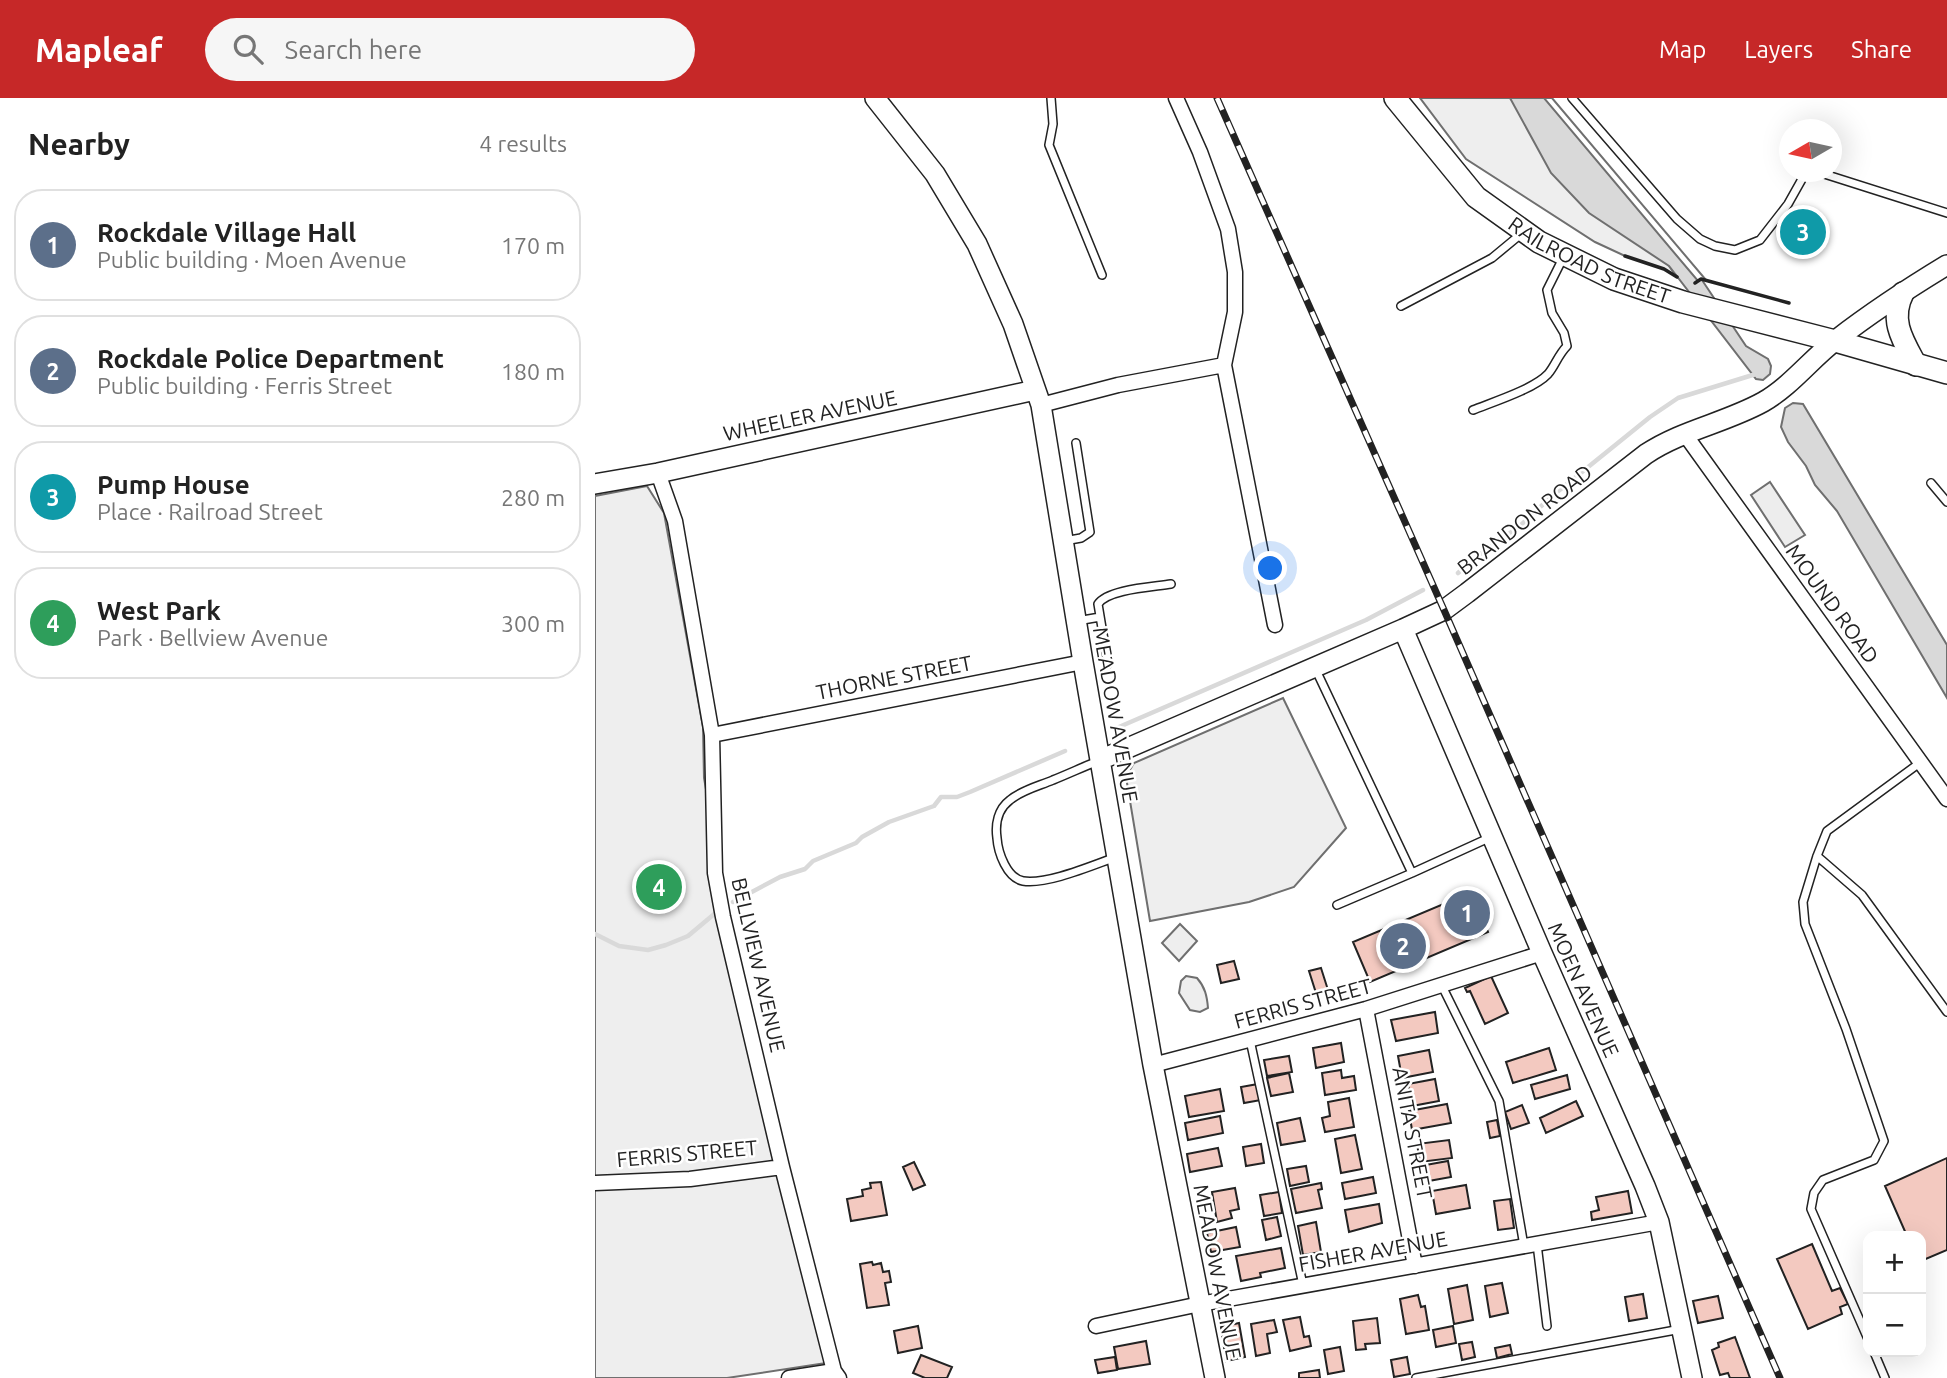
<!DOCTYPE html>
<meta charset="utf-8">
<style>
body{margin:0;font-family:Ubuntu,sans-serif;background:#f6f6f6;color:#222}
.controls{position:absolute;right:21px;bottom:21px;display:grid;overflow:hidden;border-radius:14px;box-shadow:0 7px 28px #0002}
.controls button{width:63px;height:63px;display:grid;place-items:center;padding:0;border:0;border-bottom:2px solid #e0e0e0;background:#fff;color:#222;font:35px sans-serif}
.compass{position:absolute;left:1184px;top:21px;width:63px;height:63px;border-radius:50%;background:#fff;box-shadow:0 7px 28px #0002;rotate:261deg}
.you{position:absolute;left:676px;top:471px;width:24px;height:24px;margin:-18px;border:5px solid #fff;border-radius:50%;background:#1a73e8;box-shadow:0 0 0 10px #1a73e833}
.badge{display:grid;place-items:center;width:46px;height:46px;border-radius:50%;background:#c62828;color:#fff;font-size:23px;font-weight:700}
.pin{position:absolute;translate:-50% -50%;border:4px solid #fff;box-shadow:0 2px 7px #0006}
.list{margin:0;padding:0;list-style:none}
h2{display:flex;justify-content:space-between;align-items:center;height:91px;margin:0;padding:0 28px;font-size:30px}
h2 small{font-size:23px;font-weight:400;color:#767676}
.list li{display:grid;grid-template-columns:46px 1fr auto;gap:21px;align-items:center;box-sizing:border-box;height:112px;margin:0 14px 14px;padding:0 14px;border:2px solid #e0e0e0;border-radius:28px}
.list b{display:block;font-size:26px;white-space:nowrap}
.list p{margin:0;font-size:23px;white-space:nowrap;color:#767676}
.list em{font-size:23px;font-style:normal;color:#767676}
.icon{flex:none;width:38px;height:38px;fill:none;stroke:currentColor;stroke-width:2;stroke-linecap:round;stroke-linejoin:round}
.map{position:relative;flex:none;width:1352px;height:1280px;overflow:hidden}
header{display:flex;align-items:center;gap:42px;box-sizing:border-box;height:98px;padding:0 35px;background:#c62828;color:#fff}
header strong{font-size:33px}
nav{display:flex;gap:38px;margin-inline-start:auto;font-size:24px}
.search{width:490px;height:63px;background:#f6f6f6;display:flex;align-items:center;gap:18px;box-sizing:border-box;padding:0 24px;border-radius:38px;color:#767676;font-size:26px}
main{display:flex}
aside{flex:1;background:#fff}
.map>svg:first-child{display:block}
.green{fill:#eee;stroke:#6f6f6f;stroke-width:2}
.parking{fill:#ededed;stroke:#6f6f6f;stroke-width:2}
.water{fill:#d9d9d9;stroke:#6f6f6f;stroke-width:2}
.pier{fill:#fff;stroke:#6f6f6f;stroke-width:2}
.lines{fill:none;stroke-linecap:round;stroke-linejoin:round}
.stream{stroke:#d9d9d9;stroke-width:4.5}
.building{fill:#f3c9c0;stroke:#222;stroke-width:2}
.lane-casing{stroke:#222;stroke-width:10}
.street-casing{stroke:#222;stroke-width:17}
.secondary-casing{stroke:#222;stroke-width:22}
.primary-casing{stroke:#222;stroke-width:24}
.lane{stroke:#fff;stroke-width:7}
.street{stroke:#fff;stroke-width:14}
.secondary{stroke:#fff;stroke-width:19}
.primary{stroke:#fff;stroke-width:21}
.rail-casing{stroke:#222;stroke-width:7}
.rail{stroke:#fff;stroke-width:4.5;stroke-dasharray:13;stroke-linecap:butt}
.wall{stroke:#222;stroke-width:3.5}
.labels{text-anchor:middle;stroke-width:5;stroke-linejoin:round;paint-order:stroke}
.street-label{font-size:21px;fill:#222;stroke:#fff}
</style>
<header>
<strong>Mapleaf</strong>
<div class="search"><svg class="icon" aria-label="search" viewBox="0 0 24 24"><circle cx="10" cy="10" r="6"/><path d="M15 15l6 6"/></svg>Search here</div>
<nav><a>Map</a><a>Layers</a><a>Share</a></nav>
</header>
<main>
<aside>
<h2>Nearby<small>4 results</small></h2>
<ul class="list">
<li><span class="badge" style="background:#5c6f8a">1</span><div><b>Rockdale Village Hall</b><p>Public building · Moen Avenue</p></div><em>170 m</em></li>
<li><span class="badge" style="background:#5c6f8a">2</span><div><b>Rockdale Police Department</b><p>Public building · Ferris Street</p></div><em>180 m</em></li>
<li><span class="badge" style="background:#0f9aa8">3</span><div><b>Pump House</b><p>Place · Railroad Street</p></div><em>280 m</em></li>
<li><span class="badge" style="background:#2e9e5b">4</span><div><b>West Park</b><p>Park · Bellview Avenue</p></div><em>300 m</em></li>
</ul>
</aside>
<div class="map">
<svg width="1352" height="1280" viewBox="0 0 1352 1280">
<rect width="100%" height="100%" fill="#fff"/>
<path class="green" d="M825 0H953L1082 179 1069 171 1030 158 1000 144 871 61Z
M52 388 69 415 108 629 109 680 147 898 231 1265 132 1280H0V398Z
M688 600 751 730 699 789 654 804 555 823 532 685 533 675 539 665Z
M585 826 602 843 584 863 567 845Z
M591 878 602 880C610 889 612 898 613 910L605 914 595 912 584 895 586 883Z"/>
<path class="parking" d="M1175 384 1210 437 1190 449 1156 397Z"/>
<path class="water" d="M915 0H953L1103 176 1151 248 1173 261 1176 268 1175 276 1168 282 1161 281 1074 168 994 115 956 75Z
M1198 305 1208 306 1352 547V600L1242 413 1220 387 1211 368 1193 344 1186 329 1190 310Z"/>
<path class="pier" d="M949 0H957L1111 182 1106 181 1103 183Z"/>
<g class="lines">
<path class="stream" d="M863 475 880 460 926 427 956 399 1055 319 1083 300 1161 276
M524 629 771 522 828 492
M138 804 185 779 210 771 218 763 261 745 267 739 294 724 339 708 346 699H362L375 694 470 653
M0 836 24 848 53 852 71 847 93 838 124 812"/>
</g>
<path class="building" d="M1205 113 1229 133 1211 154 1188 135Z
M877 794 893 834 775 884 758 844Z
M639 863 644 881 626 885 622 867Z
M726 870 733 892 721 895 714 873Z
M896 878 913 915 890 926 875 893 872 894 870 890Z
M840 914 843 935 801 943 796 922Z
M746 945 749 964 721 970 718 950Z
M954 950 961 972 918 985 911 964Z
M834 952 838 974 807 980 803 958Z
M694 958 697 974 672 978 669 962Z
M746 972 747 980 759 978 761 992 730 997 727 975Z
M694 975 698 994 676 998 672 980Z
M972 977 975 991 940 1001 936 987Z
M840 981 844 1003 817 1008 813 986Z
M663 986 666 1002 649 1005 646 989Z
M625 991 629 1013 594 1019 590 998Z
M754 1000 759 1029 730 1034 727 1020 735 1018 733 1004Z
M981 1003 988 1018 951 1035 945 1020Z
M852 1006 856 1025 817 1032 814 1013Z
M927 1007 934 1025 916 1031 910 1014Z
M625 1018 628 1035 593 1042 590 1025Z
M705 1020 710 1043 686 1047 682 1025Z
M902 1022 905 1038 895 1040 892 1024Z
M760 1037 767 1071 746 1075 740 1041Z
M854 1042 857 1060 825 1064 822 1046Z
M666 1046 669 1065 651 1068 648 1049Z
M623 1050 627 1068 595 1074 592 1056Z
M1352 1060V1152L1326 1163V1138H1312L1290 1088Z
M853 1063 856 1079 828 1084 825 1068Z
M319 1064 330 1087 318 1092 308 1069Z
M711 1068 714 1084 695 1088 692 1071Z
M778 1079 781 1095 750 1101 747 1085Z
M286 1084 292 1117 256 1123 252 1101 268 1098 267 1092 276 1090 275 1085Z
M726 1085 727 1091 723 1092 727 1110 701 1115 696 1091Z
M871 1087 875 1110 841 1116 837 1093Z
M640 1090 644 1111 635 1113 637 1120 622 1124 617 1094Z
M1033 1093 1037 1115 997 1122 996 1114 1004 1112 1001 1099Z
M684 1094 687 1115 669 1118 665 1097Z
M915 1101 919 1130 903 1132 899 1103Z
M784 1106 787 1125 754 1134 750 1112Z
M682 1119 686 1138 671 1142 667 1122Z
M721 1124 726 1154 708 1157 703 1128Z
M641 1129 645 1149 616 1154 612 1135Z
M1217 1146 1237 1193 1245 1190 1253 1206 1245 1209 1247 1216 1213 1231 1182 1161Z
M686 1150 690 1170 665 1175 666 1179 646 1183 641 1158Z
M277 1164 278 1167 286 1165 288 1174 294 1173 296 1184 290 1185 294 1207 272 1210 265 1166Z
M907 1185 913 1215 895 1219 890 1188Z
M872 1187 878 1222 859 1226 853 1191Z
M1048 1196 1052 1220 1034 1223 1030 1199Z
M823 1197 826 1209 830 1208 834 1232 811 1236 805 1201Z
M1123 1198 1128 1220 1103 1225 1098 1203Z
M705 1219 709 1239 714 1238 716 1248 695 1253 688 1222Z
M782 1220 785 1245 770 1246 771 1251 761 1252 758 1223Z
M679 1222 682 1234 672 1236 675 1255 661 1258 656 1226Z
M644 1225 650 1259 631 1263 626 1229Z
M323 1228 327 1250 303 1255 299 1233Z
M858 1228 861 1245 841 1249 838 1232Z
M1140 1239 1155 1280H1135L1133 1275 1125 1277 1117 1252 1124 1249 1123 1245Z
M551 1243 555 1266 523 1271 519 1249Z
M877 1244 880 1259 867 1262 864 1246Z
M915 1247 917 1256 902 1260 900 1250Z
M745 1249 749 1273 733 1276 729 1252Z
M326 1257 357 1269 352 1280H330L318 1275Z
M520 1259 522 1272 503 1275 500 1262Z
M812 1259 815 1276 799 1279 796 1262Z
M724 1272 725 1280H704V1275Z"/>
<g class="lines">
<g class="lane-casing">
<path id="lane" d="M456 0 458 26 454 47 507 177
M977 0 1082 121 1105 141 1120 148 1140 152 1165 142 1193 106 1211 74
M1223 74 1352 115
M806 208 897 160 926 136
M878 312C898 304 939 291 953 276 960 268 963 257 972 248L969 235 957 215 952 192 968 160
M1336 385 1352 404
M469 443 486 440 495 434 481 345
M482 523 505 519
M513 566 503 506C513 491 558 489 576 486
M720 570 817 775 742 807
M503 663C488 669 473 676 458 682 444 688 427 692 415 702 403 711 400 726 402 740 403 755 412 780 428 783 452 787 498 767 521 759
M1222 758 1267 797 1352 914
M817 775 896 739
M847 888 904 1003 929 1148
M655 942 708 1187
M942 1146 952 1228
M1273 1241 1216 1111 1219 1095 1228 1082 1279 1062 1289 1043 1251 931 1210 826 1208 804 1222 758 1232 733 1326 664
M1279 1254 1290 1280
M821 1280 1086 1231"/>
</g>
<g class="street-casing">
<path id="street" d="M581 0 605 54 633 131 640 174V214L629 267 680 527
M446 307 523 287 629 267
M1089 335 1352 701
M63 375 80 423 117 637 120 775 128 819 187 1069 239 1273 244 1280
M117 637 488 564
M771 911 820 1168
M558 967 771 911 947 855
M0 1085 95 1081 187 1069
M501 1228 605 1206 1064 1124
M194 1280 239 1273"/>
</g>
<g class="secondary-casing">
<path id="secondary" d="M280 0 340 76 382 146 418 226 446 307 488 564 558 967 620 1280
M0 386 63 375 440 292
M808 531 947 855 1050 1088 1064 1124 1097 1280
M505 662 808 531 849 512 872 495 1051 356C1087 332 1130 325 1168 304 1196 288 1216 261 1241 242 1276 215 1314 190 1352 167"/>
</g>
<g class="primary-casing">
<g id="primary">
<path id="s1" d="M800 0 881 99 944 144 1019 181 1088 204 1240 243 1352 275"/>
<path d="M1308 195C1294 222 1308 243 1321 267"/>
</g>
</g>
<use href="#lane" class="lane"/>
<use href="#street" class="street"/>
<use href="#secondary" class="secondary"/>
<use href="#primary" class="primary"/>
<g class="rail-casing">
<path id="rail" d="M622 0 849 512 1185 1280"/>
</g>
<use href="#rail" class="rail"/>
<path class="wall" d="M1030 158 1069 171 1082 179
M1100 185 1106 181 1194 205"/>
</g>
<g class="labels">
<g class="street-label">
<text dy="7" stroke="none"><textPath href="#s1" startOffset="259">RAILROAD STREET</textPath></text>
<text transform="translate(215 318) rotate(-12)" y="7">WHEELER AVENUE</text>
<text transform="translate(930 422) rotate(-38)" y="7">BRANDON ROAD</text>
<text transform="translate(1237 506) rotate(54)" y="7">MOUND ROAD</text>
<text transform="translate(299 580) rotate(-11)" y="7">THORNE STREET</text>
<text transform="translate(520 617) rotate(80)" y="7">MEADOW AVENUE</text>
<text transform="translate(163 867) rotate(77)" y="7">BELLVIEW AVENUE</text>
<text transform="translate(988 892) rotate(66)" y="7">MOEN AVENUE</text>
<text transform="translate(708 906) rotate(-15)" y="7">FERRIS STREET</text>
<text transform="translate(817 1035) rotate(79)" y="7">ANITA STREET</text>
<text transform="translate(92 1056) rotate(-5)" y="7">FERRIS STREET</text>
<text transform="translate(778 1154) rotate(-10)" y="7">FISHER AVENUE</text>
<text transform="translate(622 1174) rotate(79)" y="7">MEADOW AVENUE</text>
</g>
</g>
</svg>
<div class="controls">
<button>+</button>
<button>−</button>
</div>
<svg class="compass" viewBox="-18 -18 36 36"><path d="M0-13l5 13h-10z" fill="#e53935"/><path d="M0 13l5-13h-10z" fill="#767676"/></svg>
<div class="you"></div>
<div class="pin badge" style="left:872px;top:815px;background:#5c6f8a">1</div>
<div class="pin badge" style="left:808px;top:848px;background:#5c6f8a">2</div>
<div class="pin badge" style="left:1208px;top:134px;background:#0f9aa8">3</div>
<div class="pin badge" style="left:64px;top:789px;background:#2e9e5b">4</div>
</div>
</main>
